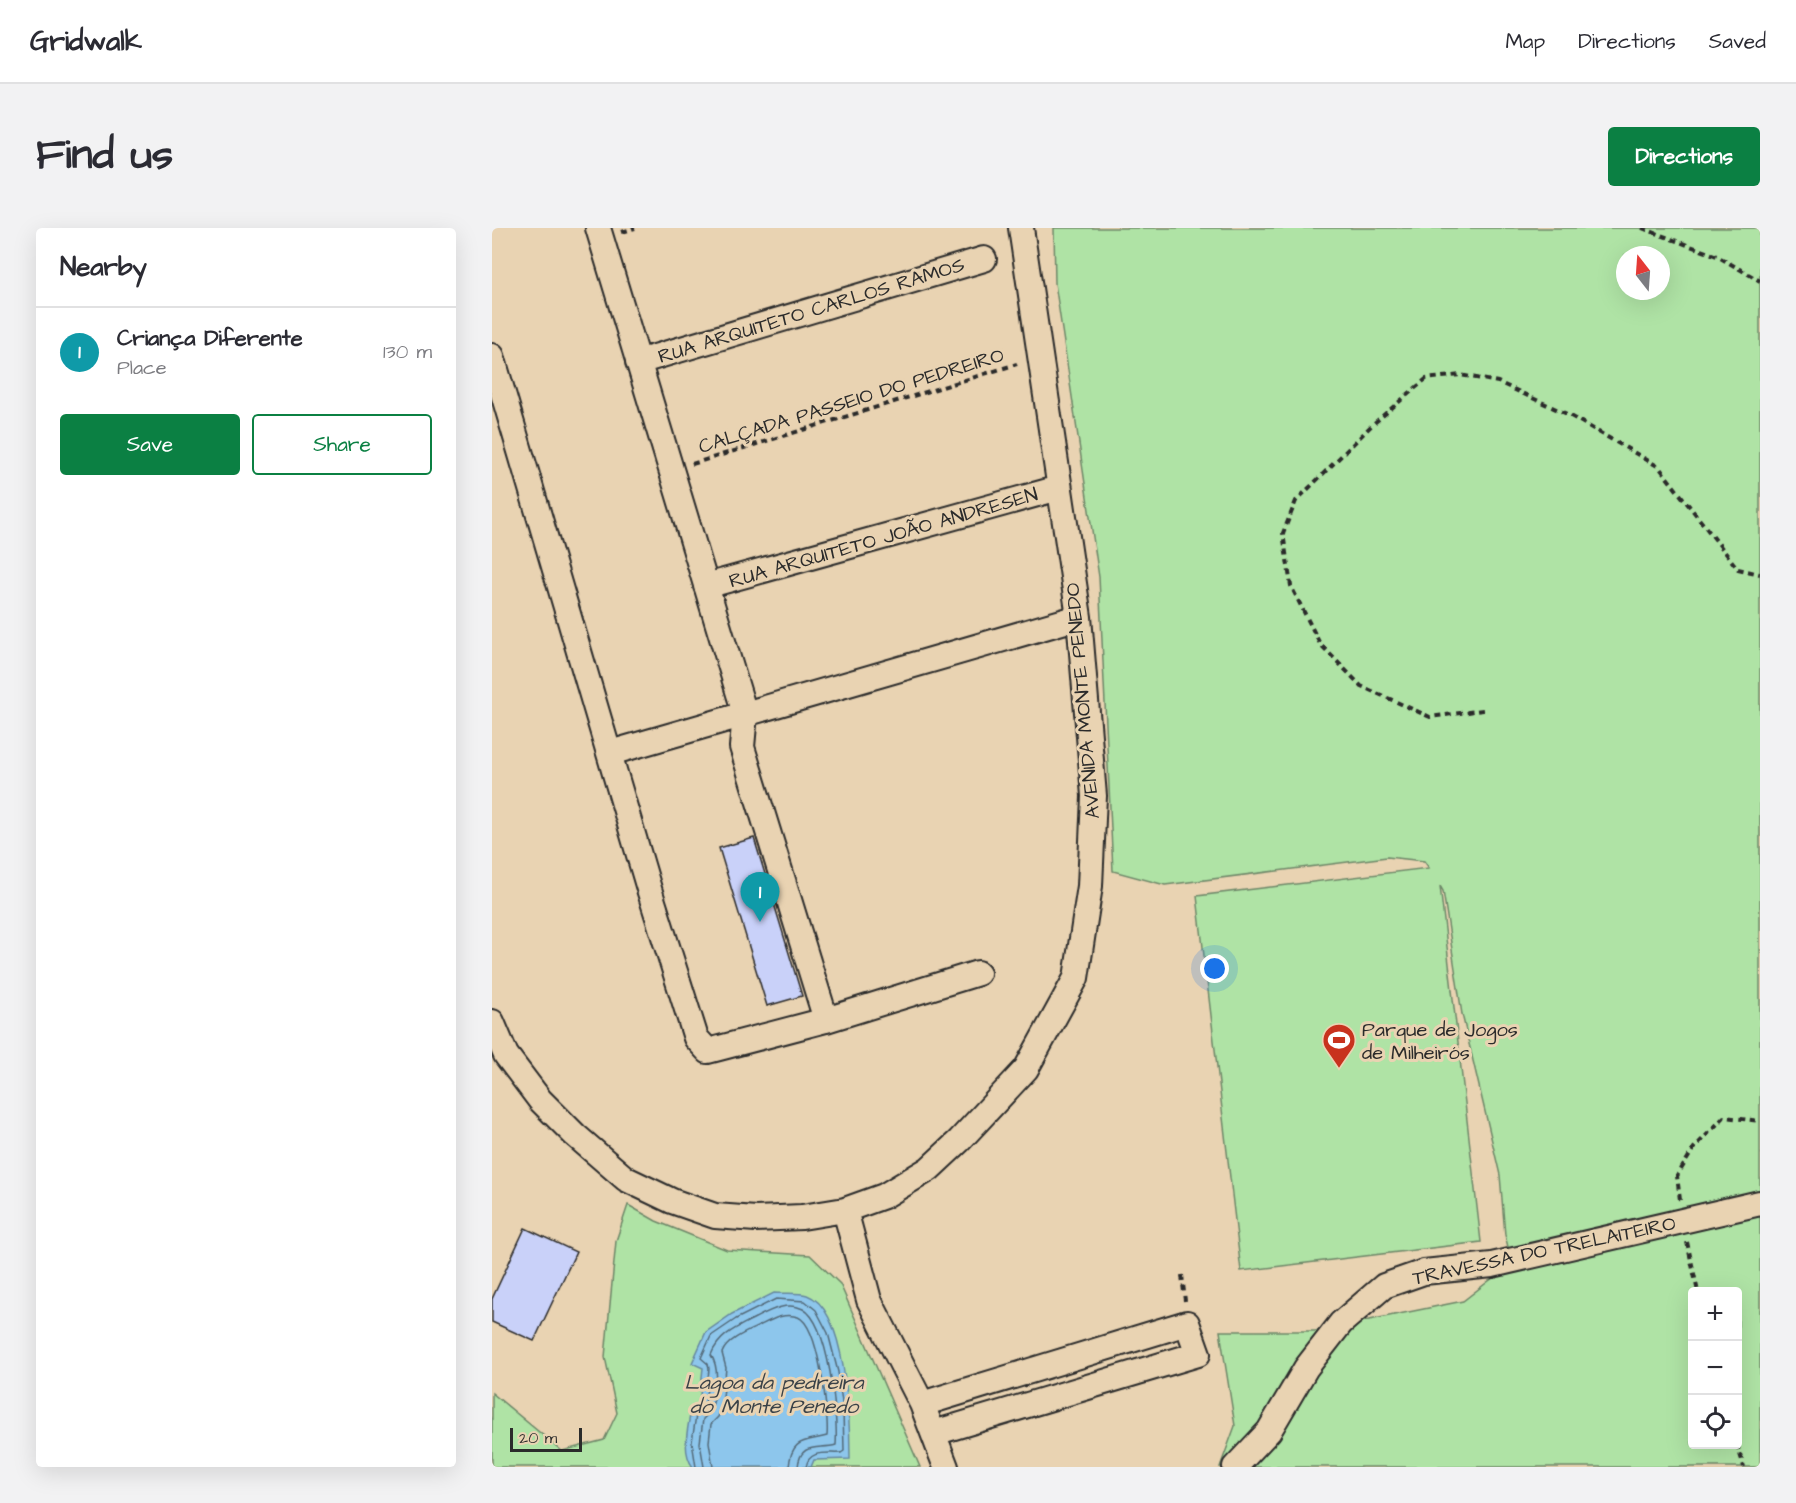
<!DOCTYPE html>
<meta charset="utf-8">
<style>
body{margin:0;font-family:"Architects Daughter",sans-serif;background:#f2f2f3;color:#2b2b33}
.controls{position:absolute;right:18px;bottom:18px;display:grid;overflow:hidden;border-radius:6px;box-shadow:0 6px 24px #0002}
.controls button{width:54px;height:54px;display:grid;place-items:center;padding:0;border:0;border-bottom:2px solid #e1e1e2;background:#fff;color:#2b2b33;font:30px sans-serif}
.compass{position:absolute;left:1124px;top:18px;width:54px;height:54px;border-radius:50%;background:#fff;box-shadow:0 6px 24px #0002;rotate:343deg}
.scale{position:absolute;left:18px;bottom:15px;width:72px;box-sizing:border-box;padding-left:6px;border:3px solid #2b2b2b;border-top:0;font-size:16px;line-height:21px;white-space:nowrap;color:#2b2b2b;-webkit-text-stroke:4px #e9d3b2;paint-order:stroke}
.you{position:absolute;left:723px;top:741px;width:21px;height:21px;margin:-15px;border:4px solid #fff;border-radius:50%;background:#1a73e8;box-shadow:0 0 0 9px #1a73e833}
.badge{display:grid;place-items:center;width:39px;height:39px;border-radius:50%;background:#0b8043;color:#fff;font-size:20px;font-weight:700}
.pin{position:absolute;translate:-50% -50px;filter:drop-shadow(0 2px 3px #0008)}
.pin::after{content:'';position:absolute;top:32px;width:21px;height:18px;background:inherit;clip-path:polygon(0 0,100% 0,50% 100%)}
.list{margin:0;padding:0;list-style:none}
h2{display:flex;justify-content:space-between;align-items:center;height:78px;margin:0;padding:0 24px;font-size:26px}
h2 small{font-size:20px;font-weight:400;color:#7c7c81}
.list li{display:grid;grid-template-columns:39px 1fr auto;gap:18px;align-items:center;box-sizing:border-box;height:90px;padding:0 24px;border-top:2px solid #e1e1e2}
.list b{display:block;font-size:22px;white-space:nowrap}
.list p{margin:0;font-size:20px;white-space:nowrap;color:#7c7c81}
.list em{font-size:20px;font-style:normal;color:#7c7c81}
.actions{display:flex;gap:12px;padding:18px 24px}
.actions a{flex:1;padding:14px 0;border:2px solid #0b8043;border-radius:6px;text-align:center;font-size:21px;color:#0b8043}
.actions .main{background:#0b8043;color:#fff}
.icon{flex:none;width:33px;height:33px;fill:none;stroke:currentColor;stroke-width:2;stroke-linecap:round;stroke-linejoin:round}
.map{position:relative;flex:none;width:1268px;height:1239px;overflow:hidden;border-radius:6px}
header{display:flex;align-items:center;gap:36px;box-sizing:border-box;height:84px;padding:0 30px;background:#fff;border-bottom:2px solid #e1e1e2}
header strong{font-size:28px}
nav{display:flex;gap:33px;margin-inline-start:auto;font-size:21px}
.intro{display:flex;align-items:center;justify-content:space-between;box-sizing:border-box;height:144px;padding:0 36px}
h1{margin:0;font-size:42px}
.button{padding:15px 27px;border-radius:6px;background:#0b8043;color:#fff;font-size:21px;font-weight:700}
main{display:flex;gap:36px;padding:0 36px}
aside{flex:1;background:#fff;border-radius:6px;box-shadow:0 6px 24px #0002}
.map>svg:first-child{display:block}
.green{fill:#afe3a5;stroke:#6d8768;stroke-width:1.5;fill-rule:evenodd}
.water{fill:#8dc6ec;stroke:#66889f;stroke-width:1.5}
.lines{fill:none;stroke-linecap:round;stroke-linejoin:round}
.shore{stroke:#526978;stroke-width:1.5}
.building{fill:#c9d1f9;stroke:#2b2b2b;stroke-width:1.5}
.minor-casing{stroke:#2b2b2b;stroke-width:28}
.path{stroke:#2b2b2b;stroke-width:4;stroke-dasharray:6 4.5;stroke-linecap:butt}
.minor{stroke:#e9d3b2;stroke-width:24}
.labels{text-anchor:middle;stroke-width:6;stroke-linejoin:round;paint-order:stroke}
.street-label{font-size:20px;fill:#2b2b2b;stroke:#e9d3b2}
.poi-label{font-size:20px;fill:#2b2b2b;stroke:#e9d3b2;text-anchor:start}
.water-label{font-size:21px;font-style:italic;fill:#3a4248;stroke:#e9d3b2}
</style>
<header>
<strong>Gridwalk</strong>
<nav><a>Map</a><a>Directions</a><a>Saved</a></nav>
</header>
<div class="intro"><h1>Find us</h1><a class="button">Directions</a></div>
<main>
<aside>
<h2>Nearby<small></small></h2>
<ul class="list">
<li><span class="badge" style="background:#0f9aa8">1</span><div><b>Criança Diferente</b><p>Place</p></div><em>130 m</em></li>
</ul>
<div class="actions"><a class="main">Save</a><a>Share</a></div>
</aside>
<div class="map">
<svg width="1268" height="1239" viewBox="0 0 1268 1239">
<rect width="100%" height="100%" fill="#e9d3b2"/>
<filter id="ink" filterUnits="userSpaceOnUse"><feTurbulence type="fractalNoise" baseFrequency=".0167" numOctaves="2"/><feDisplacementMap in="SourceGraphic" scale="12" xChannelSelector="R" yChannelSelector="G"/><feConvolveMatrix kernelMatrix="1 2 1 2 8 2 1 2 1" color-interpolation-filters="sRGB"/></filter>
<g filter="url(#ink)">
<path class="green" d="M562 0H1268V1239H728L743 1198 728 1103H823L971 1073 1020 1035 1013 1007 1008 947 970 786 951 663 948 658 989 1014 749 1043 705 668 937 640 932 633 895 629 673 657 621 643 607 349 563 55ZM1133 27H1169V63H1133ZM1200 1064H1246V1216H1200Z
M136 977 164 993 235 1022 318 1027 348 1056 428 1239H0V1165L70 1223 112 1212 125 1185 113 1129 124 1013Z"/>
<path class="water" d="M282 1065C292 1066 306 1064 315 1067 355 1081 358 1195 358 1231L322 1232 319 1239H201C189 1224 196 1199 199 1182L207 1176 211 1140 200 1135 214 1104 240 1086Z"/>
<g class="lines">
<path class="shore" d="M204 1239 200 1214 204 1187 213 1178 217 1141 216 1136 209 1130 219 1108 244 1091 284 1071 313 1073 324 1082 336 1105 346 1144 351 1182 352 1223 349 1225C335 1226 317 1221 314 1239
M212 1239 208 1215 211 1191C225 1179 229 1142 219 1127 227 1107 244 1100 263 1090 277 1083 295 1073 311 1081 337 1095 346 1189 344 1217 327 1222 308 1213 306 1239
M221 1239 217 1214 219 1196 226 1189 230 1179 234 1140 230 1125C235 1112 254 1104 267 1098 279 1092 292 1084 306 1089 327 1097 337 1188 335 1208 315 1214 299 1209 297 1239"/>
</g>
<path class="building" d="M262 610 310 768 275 778 227 620Z
M33 1000 84 1024 42 1113 0 1094V1071Z"/>
<g class="lines">
<g class="minor-casing">
<path id="minor" d="M106 0 253 486 587 389
M0 128 157 661 204 810 216 823 334 792 486 745
M146 134 492 31
M214 358 567 260
M118 525 253 486 250 519 334 792
M0 794 14 827 48 872 83 907 134 951 180 973 223 988 264 991 310 989 353 982 392 968 437 941 467 913 534 841 584 750 598 658 602 568 587 389 529 0
M353 982 377 1072 430 1176 454 1239
M430 1176 695 1095 706 1126 442 1205
M743 1239 777 1203 814 1140 849 1095 892 1058 932 1044 1000 1037 1268 975"/>
</g>
<path class="path" d="M1150 0 1225 28 1268 53
M130 4 143 0
M200 236 525 136
M991 482 938 489 869 458 828 416 799 358 791 305 804 273 881 196 934 151 968 147 1006 154 1077 187 1167 239 1246 341 1268 346
M1188 972 1185 948 1202 920 1232 889 1268 893
M1195 1014 1206 1064
M690 1047 693 1073
M1245 1216 1252 1239"/>
<use href="#minor" class="minor"/>
</g>
</g>
<defs>
<g id="stadium-pin" transform="scale(1.725)"><path d="M0 17L-7.5 6A9.5 9.5 0 1 1 7.5 6Z" fill="#c8321e" stroke="#e9d3b2"/><path d="M0-5a6.5 5 0 1 0 0 10a6.5 5 0 1 0 0-10ZM-3.5-1.8h7v3.6h-7Z" fill="#fff"/></g>
</defs>
<g fill-rule="evenodd">
<use href="#stadium-pin" x="847" y="812"/>
</g>
<g class="labels">
<g class="street-label">
<text transform="translate(319 82) rotate(-17)" y="7">RUA ARQUITETO CARLOS RAMOS</text>
<text transform="translate(359 172) rotate(-17)" y="7">CALÇADA PASSEIO DO PEDREIRO</text>
<text transform="translate(391 309) rotate(-16)" y="7">RUA ARQUITETO JOÃO ANDRESEN</text>
<text transform="translate(590 473) rotate(-95)" y="7">AVENIDA MONTE PENEDO</text>
<text transform="translate(1052 1022) rotate(-12)" y="7">TRAVESSA DO TRELAITEIRO</text>
</g>
<g class="poi-label">
<text x="870" y="808">Parque de Jogos<tspan x="870" dy="23">de Milheirós</tspan></text>
</g>
<g class="water-label">
<text x="282" y="1161">Lagoa da pedreira<tspan x="282" dy="24">do Monte Penedo</tspan></text>
</g>
</g>
</svg>
<div class="controls">
<button>+</button>
<button>−</button>
<button><svg class="icon" aria-label="locate" viewBox="0 0 24 24"><circle cx="12" cy="12" r="6"/><path d="M12 2v4M12 18v4M2 12h4M18 12h4"/></svg></button>
</div>
<svg class="compass" viewBox="-18 -18 36 36"><path d="M0-13l5 13h-10z" fill="#e53935"/><path d="M0 13l5-13h-10z" fill="#7c7c81"/></svg>
<div class="scale">20 m</div>
<div class="you"></div>
<div class="pin badge" style="left:268px;top:694px;background:#0f9aa8">1</div>
</div>
</main>
